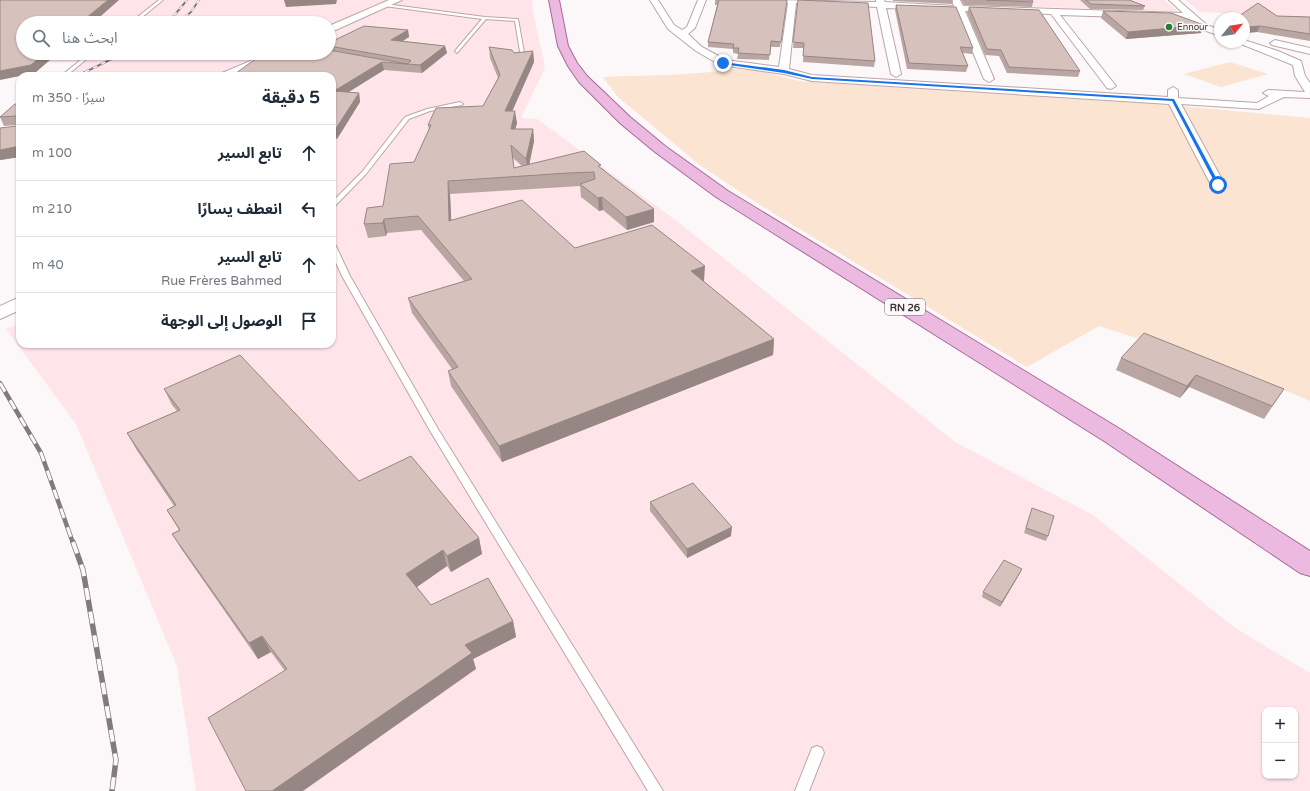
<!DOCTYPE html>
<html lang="ar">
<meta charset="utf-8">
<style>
body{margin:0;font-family:"Varela Round","Noto Sans Arabic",sans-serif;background:#f6f6f7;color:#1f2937;direction:rtl}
.controls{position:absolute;right:12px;bottom:12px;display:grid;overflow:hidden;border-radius:8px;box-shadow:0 1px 3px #0004}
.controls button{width:36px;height:36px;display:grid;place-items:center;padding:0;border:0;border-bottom:1px solid #e0e1e3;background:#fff;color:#1f2937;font:20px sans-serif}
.compass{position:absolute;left:1214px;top:12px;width:36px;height:36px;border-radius:50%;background:#fff;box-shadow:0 1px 3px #0004;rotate:60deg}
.stop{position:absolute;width:12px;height:12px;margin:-9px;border:3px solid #1a73e8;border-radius:50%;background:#fff}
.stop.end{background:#1a73e8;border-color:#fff;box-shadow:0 1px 4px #0008}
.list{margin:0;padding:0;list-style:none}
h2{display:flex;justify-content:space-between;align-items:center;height:52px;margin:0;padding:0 16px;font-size:17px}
h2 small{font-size:13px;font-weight:400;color:#747a83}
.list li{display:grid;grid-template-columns:26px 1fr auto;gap:12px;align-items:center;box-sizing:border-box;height:56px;padding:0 16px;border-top:1px solid #e0e1e3}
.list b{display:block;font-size:15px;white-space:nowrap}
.list p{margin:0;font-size:13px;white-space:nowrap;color:#747a83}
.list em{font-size:13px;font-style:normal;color:#747a83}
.icon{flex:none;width:22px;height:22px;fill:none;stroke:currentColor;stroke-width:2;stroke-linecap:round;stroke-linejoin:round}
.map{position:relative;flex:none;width:1310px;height:791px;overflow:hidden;direction:ltr}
.search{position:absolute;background:#fff;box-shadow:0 1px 3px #0004;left:16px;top:16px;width:320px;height:44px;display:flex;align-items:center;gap:10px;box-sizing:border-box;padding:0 14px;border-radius:22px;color:#747a83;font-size:15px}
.panel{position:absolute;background:#fff;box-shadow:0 1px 3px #0004;left:16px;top:72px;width:320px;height:276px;border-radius:12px;direction:rtl}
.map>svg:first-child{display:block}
.built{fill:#ffe5ea;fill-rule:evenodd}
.green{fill:#fbe4d2}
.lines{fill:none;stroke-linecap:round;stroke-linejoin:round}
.service-casing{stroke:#bba5aa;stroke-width:2}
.minor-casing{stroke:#bba5aa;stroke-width:2}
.secondary-casing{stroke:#bba5aa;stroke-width:2}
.primary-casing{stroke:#a66b97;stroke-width:2}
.service{fill:#fff;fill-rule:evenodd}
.minor{fill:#fff;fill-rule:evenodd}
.secondary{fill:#fff;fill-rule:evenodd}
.primary{fill:#ecb9e1;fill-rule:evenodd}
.rail-far2-casing{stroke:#827a7c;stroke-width:2}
.rail-far1-casing{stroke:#827a7c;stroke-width:4.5}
.rail-casing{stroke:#827a7c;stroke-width:5.5}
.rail-far2{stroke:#fcf7f8;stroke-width:1.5;stroke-dasharray:4.5;stroke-linecap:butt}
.rail-far1{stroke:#fcf7f8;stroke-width:3;stroke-dasharray:10;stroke-linecap:butt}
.rail{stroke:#fcf7f8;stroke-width:4;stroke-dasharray:12;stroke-linecap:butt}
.wall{fill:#b9a6a2;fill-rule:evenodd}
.shaded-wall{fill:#968784}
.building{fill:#d7c1bc;stroke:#968784}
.route{fill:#1a73e8}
.poi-dot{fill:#238031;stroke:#fcf7f8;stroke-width:1.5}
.labels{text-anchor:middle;stroke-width:3;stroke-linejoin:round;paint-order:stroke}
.far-poi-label{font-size:9px;fill:#3b3234;stroke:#fcf7f8;text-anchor:start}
.shield{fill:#fcf7f8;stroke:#756d6f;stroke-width:1}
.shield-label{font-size:10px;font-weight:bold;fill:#3b3234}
</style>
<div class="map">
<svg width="1310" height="791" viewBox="0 0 1310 791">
<rect width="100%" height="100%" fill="#fcf7f8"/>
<path class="built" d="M0 0H533L532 7 545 68 521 118 537 119 678 222 955 442 1093 515 1235 628 1310 673V791H196L177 666 76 424 6 329 20 323V344H332V76H65L84 61 0 64ZM23 23H329V53H23ZM1265 710H1295V776H1265Z
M962 0H1164L1179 12 964 4Z
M1185 0H1310V17L1200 12Z"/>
<path class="green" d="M1230 62 1268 74 1221 87 1184 74Z
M733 69 760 71 799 81 1171 105 1310 118V401L1246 373 1099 326 1027 367 760 205 701 166 618 97 603 77C646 75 690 76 733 69Z"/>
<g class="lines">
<g class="service-casing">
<path id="service" d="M159 0H163L135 23H130Z
M385 4 485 17 518 19 525 58 523 59 521 58 515 21 486 19 457 53 455 51 482 19 384 6Z
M89 53H94L66 76H61Z
M460 102 463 104 462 105 430 111 409 119 366 174 334 207 332 208V202L362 172 405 117 427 109Z
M332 244 336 246 350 276 438 429 663 791H648L429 429 342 276 332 254Z
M817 746 822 748 824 753 809 791H795L812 748Z"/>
</g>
<g class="minor-casing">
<path id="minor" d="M650 0H658L674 25 682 30 687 27 698 0H706L695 28 688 34 702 47 726 60 779 67 788 3 778 2 774 0 876 2V0H884L885 2 954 6 952 0H960L963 6 1183 13 1169 0H1178L1207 25 1220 30V36L1201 29 1189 19 1060 15 1116 86 1111 89 1107 88 1051 14 965 11 994 79 989 82 984 79 956 11 886 8 901 74 896 77 891 74 877 7 796 3 789 69 812 75 1168 97V90L1173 87 1178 90V98L1257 103 1269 96 1263 93 1268 90 1305 92 1295 76 1293 65 1236 42H1244V40L1278 51 1301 61 1305 76 1310 83V98L1284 97 1259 109 1181 104 1225 185 1223 188H1213L1211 185 1169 104 812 81 784 74 720 65 696 51 668 29Z
M1275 40 1310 48V54L1272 45 1270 43Z"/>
</g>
<g class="secondary-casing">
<path id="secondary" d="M389 0H402L329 33V26Z
M269 53H284L282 55 236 76H220L222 73Z
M20 297V310L0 319V306Z"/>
</g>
<g class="primary-casing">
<path id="primary" d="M549 0H559L568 46 577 63 587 76 630 117 665 146 728 191 1120 429 1310 551V576L1300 573 1104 441 716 197 655 152 620 123 579 82 568 66 558 46Z"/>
</g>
<use href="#service" class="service"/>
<use href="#minor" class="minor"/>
<use href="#secondary" class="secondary"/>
<use href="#primary" class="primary"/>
<g class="rail-far2-casing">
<path id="rail-far2" d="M168 23 187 0
M178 23 191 12 199 0
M77 76 124 53"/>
</g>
<g class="rail-far1-casing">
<path id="rail-far1" d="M0 383 41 453 73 543"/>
</g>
<g class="rail-casing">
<path id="rail" d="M73 542 83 570 116 760 112 791"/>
</g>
<use href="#rail-far2" class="rail-far2"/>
<use href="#rail-far1" class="rail-far1"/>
<use href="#rail" class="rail"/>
</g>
<path class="wall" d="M715 0H787L780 47H770L769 60 737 59 738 54 733 53V49L708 47V42L717 5H715Z
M798 0 875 61 874 67 803 62 804 48H793Z
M893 0H953L952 4 893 1Z
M961 0H1032L1033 2 1032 7 964 5Z
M1080 0H1129L1145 6 1143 10 1090 9Z
M896 5 973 48 972 54 963 53 968 66 966 72 907 69 895 10Z
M969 7 1080 71 1078 77 1007 73 999 56 985 55 967 13Z
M1103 11 1204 25 1201 33 1126 39 1101 18Z
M1277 16 1310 17V41L1257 32 1244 33V18Z
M408 30 409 37 403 41 445 46 447 53 422 73 384 70 348 92 359 93 360 102 337 139H332V76L329 53V40H335Z
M489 47 514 53 533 51 534 62 512 111 517 123 515 129H533L534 141 529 164 602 168 654 222 627 230 603 210 599 211 581 197 580 186 450 194 451 220 575 248 704 281H703L774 339 773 355 502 462 451 386 448 371 452 369 412 313 408 298 464 281 421 230 387 233 386 236 368 238 364 224 383 206 414 162 429 130 428 125 483 106 498 78 490 58ZM513 158 522 166 514 168Z
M213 53H265L249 60 213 55Z
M20 104V157L0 160 17 126V125L4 126 0 117Z
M1121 358 1284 389 1264 419 1189 387 1180 398 1116 370Z
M164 389 479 538 482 554 451 572 447 566 417 587 431 605 513 621 516 637 473 659 476 669 285 671 271 652 258 659 182 550 172 534 179 530 167 510 174 506 136 449 127 433 177 411 172 405Z
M650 502 731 536 687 558 650 511Z
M1032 508 1048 536 1046 541 1024 533Z
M1022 569 1000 607 982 597 983 592Z"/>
<path class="shaded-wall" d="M108 0H119L93 23H80Z
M284 0H337L336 4 286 7Z
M1204 25 1201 33 1126 39 1128 32Z
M1260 26 1257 32 1244 33V27Z
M408 30 409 37 392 47 391 40Z
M445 46 447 53 422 73 420 65Z
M533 51 534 62 507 123 505 111Z
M45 53H58L35 73 0 80V71Z
M247 53H265L249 60Z
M382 62 384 70 336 100 334 91Z
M359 93 360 102 337 139 335 130Z
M515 111 517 123 512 141 511 129Z
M533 129 534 141 528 171 526 159Z
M20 146V157L0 160V150Z
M448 181 450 194 452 235 449 221Z
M602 197 603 210 599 211 598 198Z
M654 209V222L627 230 626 217Z
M384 219 387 233 386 236 383 223Z
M705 266 704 281 690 285 691 271Z
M774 339 773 355 502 462 499 446Z
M1196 375 1189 387 1180 398 1187 386Z
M732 527 731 536 687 558V549Z
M479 538 482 554 451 572 447 556Z
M443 550 447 566 411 591 406 574Z
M1022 569 1020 573 1000 607 1002 602Z
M513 621 516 637 473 659 476 669 303 791H272L465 645Z
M262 636 271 652 258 659 249 643Z"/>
<path class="building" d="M0 0H108L80 23H23V53H45L31 65 0 71Z
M719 0H787L781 42 771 41 770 55 738 53 739 48H733L734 44 708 42Z
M798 0 868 3 875 61 803 56 804 43 793 42Z
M986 0H1032L1033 2Z
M1086 0H1129L1145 6 1091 4Z
M1258 3 1277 16 1310 17V34L1260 26 1244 27V18H1236Z
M896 5 956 7 973 48 960 47 968 66 909 63Z
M969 7 1039 10 1080 71 1009 67 1001 50 987 49Z
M1103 11 1171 13 1204 25 1128 32Z
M364 26 408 30 391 40 445 46 420 65 382 62 334 91 359 93 335 130H332V76H232L254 60 271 53H329V50L407 64 411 61 410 60 329 46V40H335Z
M489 47 512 50 514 53 533 51 505 111H515L511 129H533L526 159 511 145 514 168 584 151 601 165 598 166 654 209 626 217 602 197 598 198 580 184 595 179 594 172 568 173 448 181 449 221 522 200 575 248 652 225 705 266 691 271 774 339 499 446 448 371 458 367 408 298 472 279 418 216 384 219 383 223 364 224 367 208 383 206 390 164 414 162 431 125H428L436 108 483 106 500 75Z
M15 104H20V146L0 150V128L17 126V116L0 117Z
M1144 333 1284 389 1272 406 1196 375 1187 386 1121 358Z
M240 355 359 481 411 456 479 538 447 556 443 550 406 574 431 605 488 578 513 621 465 645 472 653 272 791H246L208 718 287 669 262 636 249 643 172 534 180 530 167 510 176 505 127 433 180 410 164 389Z
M693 483 732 527 687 549 650 502Z
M1032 508 1054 516 1048 536 1026 528Z
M1004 560 1022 569 1002 602 983 592Z"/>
<path class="route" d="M723 62 784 70 812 77 1174 99 1220 185H1216L1172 101 812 79 784 73 722 64Z"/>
<circle class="poi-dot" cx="1169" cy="27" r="4"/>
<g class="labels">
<g class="far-poi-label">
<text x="1177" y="30">Ennour</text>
</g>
<rect class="shield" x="885" y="299" width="40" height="16" rx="3"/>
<g class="shield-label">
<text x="905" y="311">RN 26</text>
</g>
</g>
</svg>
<div class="controls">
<button>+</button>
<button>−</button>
</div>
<svg class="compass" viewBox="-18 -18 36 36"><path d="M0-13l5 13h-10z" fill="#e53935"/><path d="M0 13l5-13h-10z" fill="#747a83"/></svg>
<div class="stop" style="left:1218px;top:185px"></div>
<div class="stop end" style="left:723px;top:63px"></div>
<div class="search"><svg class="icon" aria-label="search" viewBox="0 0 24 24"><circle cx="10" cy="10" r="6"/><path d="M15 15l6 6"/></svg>ابحث هنا</div>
<section class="panel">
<h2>5 دقيقة<small>سيرًا · 350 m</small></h2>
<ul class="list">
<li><svg class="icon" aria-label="ahead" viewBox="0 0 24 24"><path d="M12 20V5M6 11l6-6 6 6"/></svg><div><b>تابع السير</b></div><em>100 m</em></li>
<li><svg class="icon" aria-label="left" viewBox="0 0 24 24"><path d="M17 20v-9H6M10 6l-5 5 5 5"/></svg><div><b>انعطف يسارًا</b></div><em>210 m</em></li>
<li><svg class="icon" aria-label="ahead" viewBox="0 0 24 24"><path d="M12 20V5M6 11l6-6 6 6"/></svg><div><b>تابع السير</b><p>Rue Frères Bahmed</p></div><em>40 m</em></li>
<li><svg class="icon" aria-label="arrive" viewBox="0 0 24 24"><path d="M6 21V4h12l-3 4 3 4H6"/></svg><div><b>الوصول إلى الوجهة</b></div></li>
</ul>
</section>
</div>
